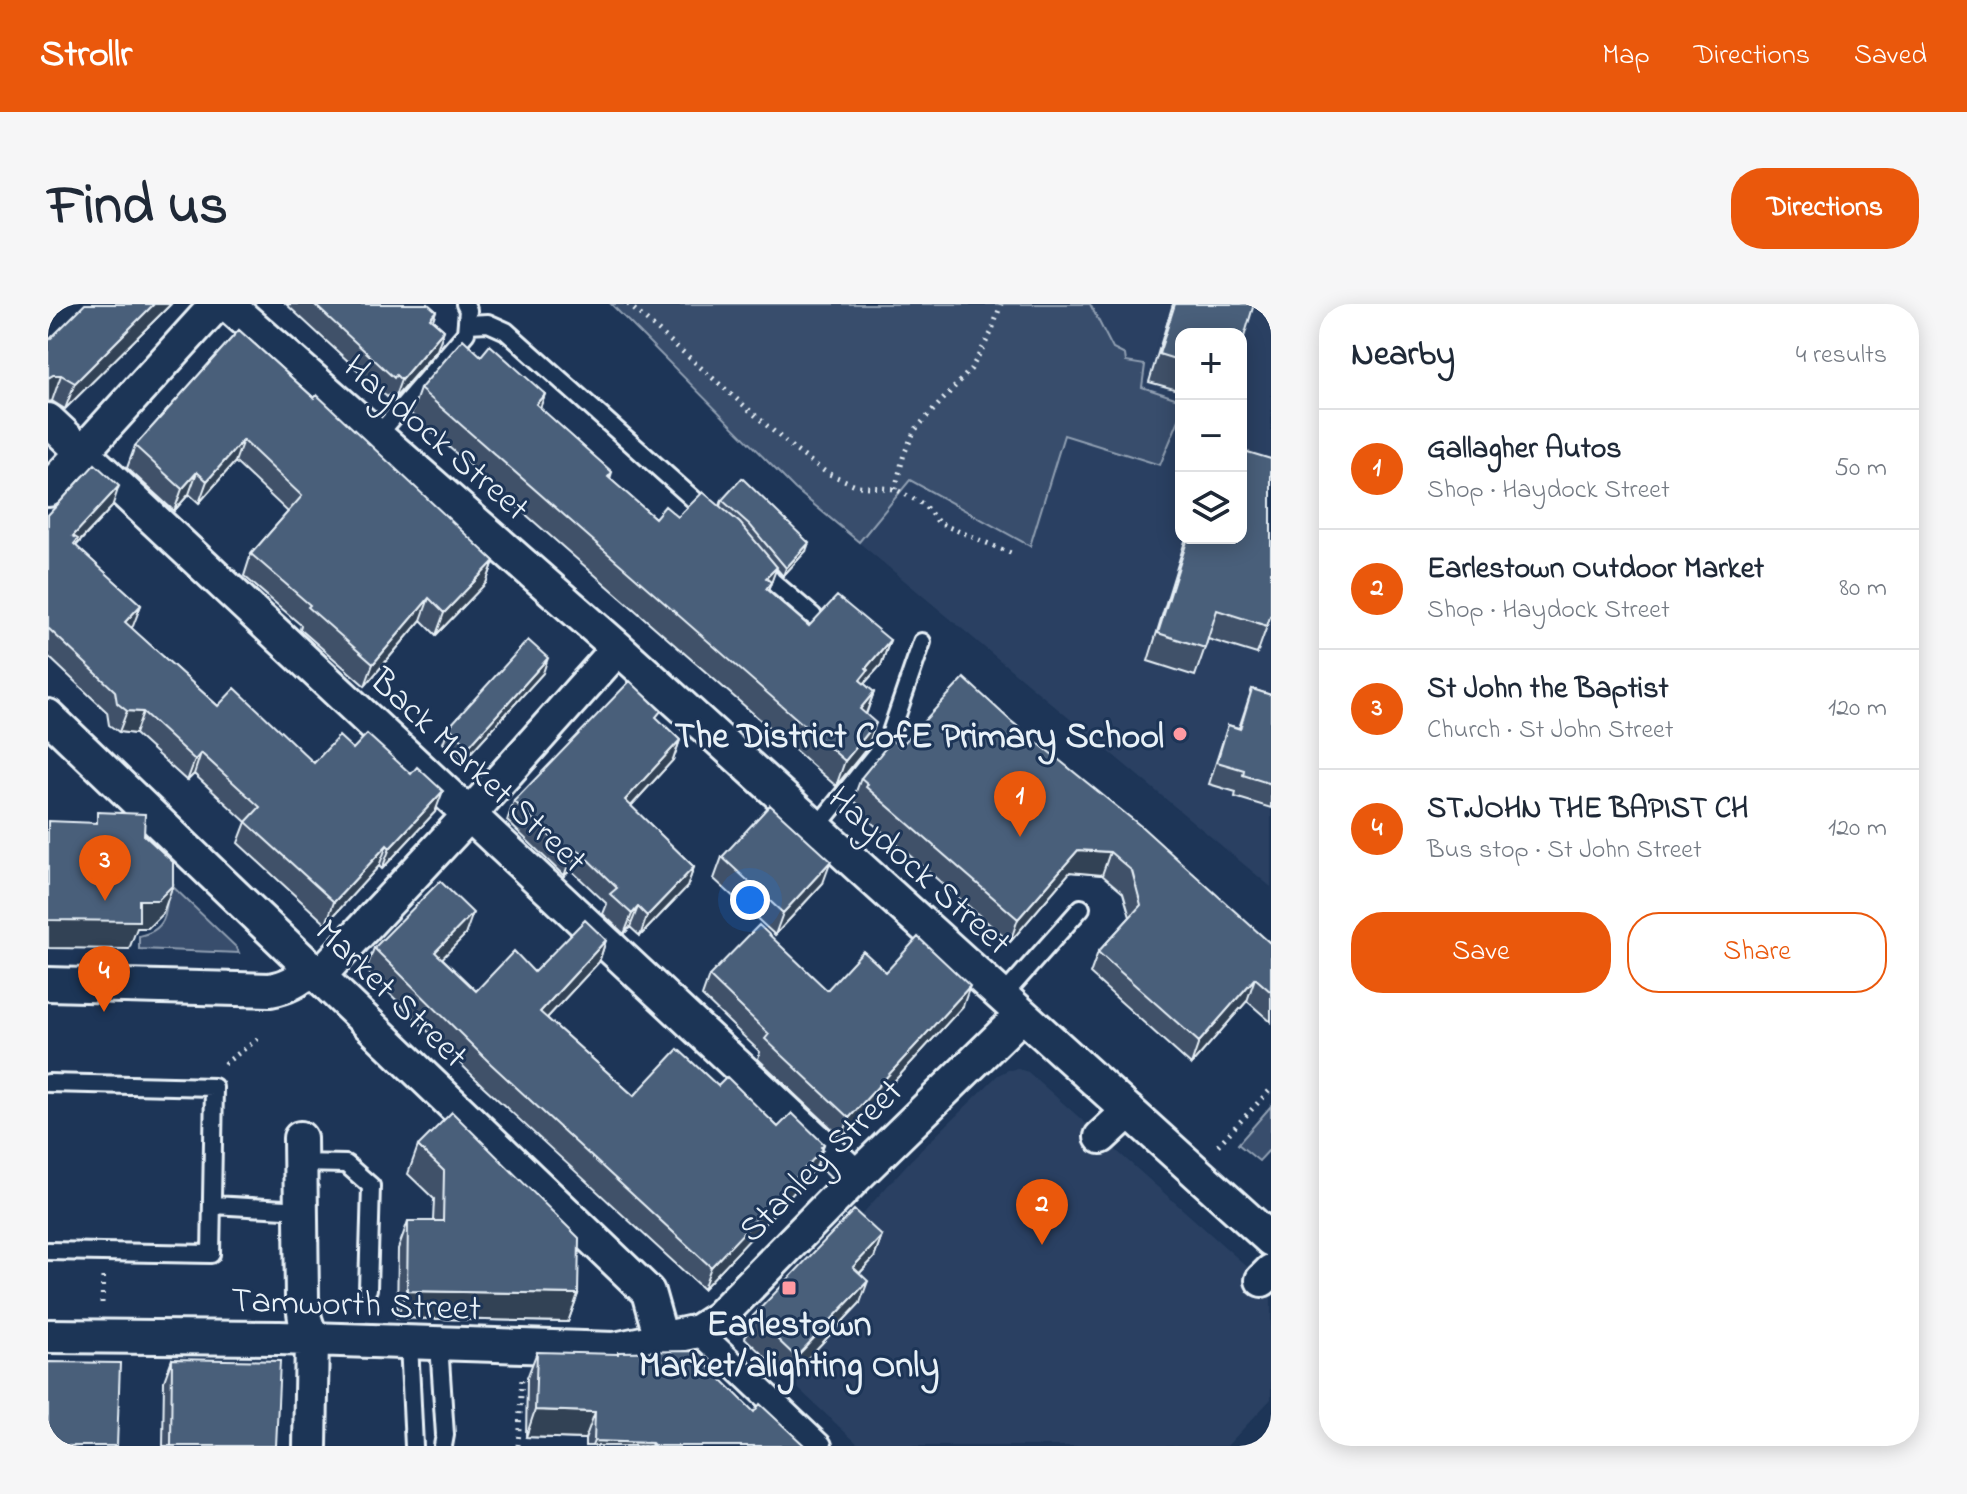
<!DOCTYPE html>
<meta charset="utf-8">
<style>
body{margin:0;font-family:"Indie Flower",sans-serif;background:#f6f6f7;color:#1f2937}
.controls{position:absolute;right:24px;top:24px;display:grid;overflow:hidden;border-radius:16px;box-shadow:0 4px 20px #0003}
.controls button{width:72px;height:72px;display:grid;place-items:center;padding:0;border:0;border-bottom:2px solid #e0e1e3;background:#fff;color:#1f2937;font:40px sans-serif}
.you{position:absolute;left:702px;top:596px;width:28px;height:28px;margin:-20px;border:6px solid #fff;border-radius:50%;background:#1a73e8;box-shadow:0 0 0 12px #1a73e833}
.badge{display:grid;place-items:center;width:52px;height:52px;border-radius:50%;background:#ea580c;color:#fff;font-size:26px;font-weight:700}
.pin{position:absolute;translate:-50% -66px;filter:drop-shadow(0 2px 4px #0008)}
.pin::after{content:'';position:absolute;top:42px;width:28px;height:24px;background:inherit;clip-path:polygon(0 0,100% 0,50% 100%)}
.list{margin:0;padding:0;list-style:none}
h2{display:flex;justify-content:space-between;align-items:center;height:104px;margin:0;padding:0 32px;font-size:34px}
h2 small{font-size:26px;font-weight:400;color:#747a83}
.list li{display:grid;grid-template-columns:52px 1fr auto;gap:24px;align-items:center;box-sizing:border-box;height:120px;padding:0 32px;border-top:2px solid #e0e1e3}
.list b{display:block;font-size:30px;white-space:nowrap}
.list p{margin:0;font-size:26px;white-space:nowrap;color:#747a83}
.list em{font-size:26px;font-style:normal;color:#747a83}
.actions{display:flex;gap:16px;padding:24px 32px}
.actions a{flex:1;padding:18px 0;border:2px solid #ea580c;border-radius:32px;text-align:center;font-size:28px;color:#ea580c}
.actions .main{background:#ea580c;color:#fff}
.icon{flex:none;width:44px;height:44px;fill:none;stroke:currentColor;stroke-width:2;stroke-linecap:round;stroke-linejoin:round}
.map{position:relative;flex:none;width:1223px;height:1142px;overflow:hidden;border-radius:32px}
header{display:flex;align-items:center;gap:48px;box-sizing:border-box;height:112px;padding:0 40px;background:#ea580c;color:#fff}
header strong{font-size:38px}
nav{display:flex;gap:44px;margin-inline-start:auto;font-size:28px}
.intro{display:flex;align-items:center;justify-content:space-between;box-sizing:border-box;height:192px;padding:0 48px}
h1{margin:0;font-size:56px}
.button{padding:20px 36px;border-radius:32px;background:#ea580c;color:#fff;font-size:28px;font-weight:700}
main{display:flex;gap:48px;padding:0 48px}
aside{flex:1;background:#fff;border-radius:32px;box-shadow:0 4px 20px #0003}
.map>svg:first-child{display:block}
.built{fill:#2a4162;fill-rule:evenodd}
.green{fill:#374d6c;stroke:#909fb2;stroke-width:2}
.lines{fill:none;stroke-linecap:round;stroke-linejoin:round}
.service-casing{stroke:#e8f1f8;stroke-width:22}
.pedestrian-casing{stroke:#e8f1f8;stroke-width:30}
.minor-casing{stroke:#e8f1f8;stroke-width:38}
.path{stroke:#e8f1f8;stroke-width:5;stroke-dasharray:2 6;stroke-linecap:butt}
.service{stroke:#1d3557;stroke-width:16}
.pedestrian{stroke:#1d3557;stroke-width:24}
.minor{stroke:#1d3557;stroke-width:32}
.wall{fill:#3f5169;stroke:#e8f1f8;stroke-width:2}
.shaded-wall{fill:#334255;stroke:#e8f1f8;stroke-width:2}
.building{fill:#495e7a;stroke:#e8f1f8;stroke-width:2}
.poi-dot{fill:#ff9aa2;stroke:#1d3557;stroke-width:3}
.labels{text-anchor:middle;stroke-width:6;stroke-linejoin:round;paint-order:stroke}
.street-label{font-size:36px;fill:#e8f1f8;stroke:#1d3557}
.poi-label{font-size:36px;font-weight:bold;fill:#e8f1f8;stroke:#1d3557;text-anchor:end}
</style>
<header>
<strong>Strollr</strong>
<nav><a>Map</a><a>Directions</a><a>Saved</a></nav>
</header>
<div class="intro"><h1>Find us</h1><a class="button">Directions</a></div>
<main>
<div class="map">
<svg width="1223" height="1142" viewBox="0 0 1223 1142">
<rect width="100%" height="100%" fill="#1d3557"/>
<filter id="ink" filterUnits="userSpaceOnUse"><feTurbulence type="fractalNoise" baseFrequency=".0125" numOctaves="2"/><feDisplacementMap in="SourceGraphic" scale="16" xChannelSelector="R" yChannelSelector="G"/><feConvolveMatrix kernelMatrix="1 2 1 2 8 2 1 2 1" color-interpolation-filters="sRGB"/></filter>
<g filter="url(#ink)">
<path class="built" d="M563 0H1223V583L747 185ZM1133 30H1193V234H1133Z
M970 765 980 768 1223 984V1095L1179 1142H812L740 1075 812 999 798 928 863 856 950 771 960 766Z"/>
<path class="green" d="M563 0H1042L1065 45 1077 51 1078 58 1097 61 1094 83 1133 96V111L1112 161 1016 131 982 242 862 176 811 238 747 185Z
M120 578 189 644 191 649 91 645V632C123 625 118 604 120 578Z
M1223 802V844L1211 857 1190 840Z"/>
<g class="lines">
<g class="service-casing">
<path id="service" d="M419 20 440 19 458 27 662 210
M329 132 418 29 420 6 417 0
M712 260 724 277 765 312
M768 524 841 434 874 338
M954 693 1033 604
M0 779 166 783 163 950 0 947
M252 859 298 860 323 882 320 985
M165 901 255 906
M361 1039 366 1142
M391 1040 397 1131 395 1142"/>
</g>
<g class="pedestrian-casing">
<path id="pedestrian" d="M650 1027 771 1142"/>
</g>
<g class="minor-casing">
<path id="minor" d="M179 0 570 344 1223 936
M0 116 808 873
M0 186 169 0
M0 412 600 988 613 1034
M271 672 422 510 570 344
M0 680 222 686C239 683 250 677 263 665
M1053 833 1081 807
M252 834 254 994 257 1015 264 1036 262 1142
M1214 976 1223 967
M0 1032 231 1034 567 1045 650 1027 670 1014 808 873 974 711"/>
</g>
<path class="path" d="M580 0 747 146 779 169 810 182 847 185 875 200 891 219 965 250
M847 185 856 150 867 126 923 65 943 29 953 0
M176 760 214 732
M1170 841 1223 785
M54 999 55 973
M470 1142 474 1074"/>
<use href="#service" class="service"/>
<use href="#pedestrian" class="pedestrian"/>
<use href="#minor" class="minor"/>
</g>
<path class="wall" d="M123 0 17 105 4 97 0 98V37Z
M238 0H380L388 7 385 16 396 26 389 46 346 95 341 91 339 93Z
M1125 0H1223V7L1206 2 1133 30V87L1101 78Z
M191 26 446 257 438 279 388 331 373 316 317 382 252 325 253 321 196 272 203 250 240 208 187 158 151 199 141 190 126 207 79 164 87 142Z
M433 52 497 90 492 104 564 168 562 175 607 214 630 213 672 202 674 196 758 247 735 272 728 264 720 287 761 322 842 336 833 361 816 380 826 388 818 411 819 444 788 482 363 110 372 85Z
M64 203 28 242 93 301 83 324 170 402 266 459 305 445 387 508 334 565 331 562 278 620 190 539 198 518 146 470 139 477 87 430 71 428 61 421 59 408 0 352V211Z
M1138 234H1193L1219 322 1209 350 1160 335 1147 372 1100 357Z
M495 369 415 457 395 439 401 423Z
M1204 385 1223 391V504L1187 493 1188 488 1161 480 1180 421 1191 424Z
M610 415 632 436 625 456 583 502 646 563 639 583 592 632 582 623 576 630 555 610 559 600 523 566 516 572 459 517 466 497Z
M964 418 1223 640V718L1199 697 1143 761 1042 670 1050 648 1082 613 1075 589 1054 571 1022 568 962 638 809 506 811 501 805 496 813 474 852 443Z
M674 553 775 579 727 631 666 575Z
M417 631 394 654 428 687 486 668 558 636 551 658 499 714 586 792 670 782 730 823 776 840 767 866 655 985 435 782 318 666 326 644Z
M838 668 915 702 794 834 710 755 712 748 654 692 661 672 779 686Z
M370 842 530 990 520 1018 349 1014 350 945 360 917H385L386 895 360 870Z
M834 932 826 954 812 969V999L740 1075 697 1034 705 1012Z
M489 1048 706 1108 757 1142H537V1135L478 1133 479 1074Z
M124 1055 228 1142H115L116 1077Z"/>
<path class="shaded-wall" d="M106 0H123L17 105 27 79Z
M396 26 389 46 346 95 353 76Z
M5 71H13L4 97 0 98V74Z
M497 90 488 115V100Z
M195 136 187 158 151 199 159 177Z
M149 168 141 190 126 207 134 185Z
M71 182 64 203 27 242 22 257 25 232Z
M761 239 758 247 735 272 738 264Z
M446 257 438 279 388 331 396 309Z
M729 263 714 303 718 274Z
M381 294 373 316 317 382 325 360Z
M93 301 85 322 69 339 77 318Z
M842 336 833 361 814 382 812 376 818 364Z
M500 354 495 369 415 457 421 442Z
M826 388 817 412 812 405Z
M79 407 95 408 87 430 71 428Z
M828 419 819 444 788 482 797 457Z
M632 436 625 456 570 516 577 496Z
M153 449 146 470 139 477 147 456Z
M395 487 387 508 334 565 342 544Z
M339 541 331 562 278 620 286 598Z
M530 546 523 566 516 572 523 553Z
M1030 546 1062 548 1054 571 1022 568 962 638 970 615Z
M783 557 775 579 727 631 735 609Z
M646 563 639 583 592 632 599 612Z
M125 581 115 609 100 624H89L81 645 0 644V616L91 596Z
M590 603 582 623 576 630 584 610Z
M425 609 417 631 379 670 387 648Z
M558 636 551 658 484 730 492 708Z
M1207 674 1199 697 1143 761 1151 738Z
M922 682 915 702 794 834 801 814Z
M776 840 767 866 655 985 663 963Z
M834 932 826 954 797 984 805 963Z
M820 977 812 999 740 1075 748 1053Z
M359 987 530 990 520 1018 349 1014Z
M487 1106 547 1108 537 1135 478 1133Z
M546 1137 604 1139 603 1142H544Z"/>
<path class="building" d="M37 0H106L27 79 13 71H5L0 74V37Z
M266 0H380L388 7 382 14 396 26 353 76 348 71 346 74Z
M1127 0H1206L1193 43V30H1133V57L1111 50Z
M191 26 266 94 269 91 446 257 396 309 381 294 325 360 260 303 262 301 203 250 254 192 195 136 159 177 149 168 134 185 87 142Z
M415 35 433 52 442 41 497 90 488 100 564 168 560 173 607 214 617 202 630 213 655 188 692 219 729 263 718 274 723 278 718 285 761 322 789 292 842 336 818 364 820 366 812 376 826 388 812 405 828 419 797 457 372 85Z
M1193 146 1223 155V310L1219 322 1169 306 1157 344 1110 329 1140 234H1193Z
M47 160 71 182 25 232 30 235 26 240 93 301 77 318 170 402 187 384 266 459 291 432 305 445 319 430 363 470 369 463 395 487 342 544 339 541 286 598 198 518 212 503 153 449 147 456 95 408 79 407 69 399 67 387 0 324V211Z
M694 174 761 239 738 264 702 221 674 196Z
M480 336 500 354 421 442 401 423Z
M916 374 964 418 1094 523 1223 640V688L1207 674 1151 738 1050 648 1093 601 1084 567 1062 548 1030 546 970 615 818 483 820 480 813 474 844 436 852 443Z
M582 377 613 407 608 413 632 436 577 496 646 563 599 612 590 603 584 610 562 590 569 584 530 546 523 553 466 497Z
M1204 385 1223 391V480L1195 471 1196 466 1169 458 1180 421 1192 425Z
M722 501 783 557 735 609 674 553Z
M49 508 97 510 96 531 125 558V581L110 596H91V617L0 616V517L49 519Z
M392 577 425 609 387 648 428 687 466 647 486 668 537 616 558 636 492 708 586 792 630 745 670 782 679 773 730 823 744 809 776 840 773 843 775 845 663 963 443 760 326 644Z
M711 621 779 686 815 647 838 668 870 633 922 682 801 814 717 735 721 730 661 672Z
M404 808 531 934 530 990 359 987 360 917H395L396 867 370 842Z
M806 906 834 932 805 963 820 977 748 1053 705 1012Z
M645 1047 706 1108 712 1100 757 1142H607L604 1139 546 1137 547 1108 487 1106 489 1048 570 1050V1048Z
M124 1055 232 1057 228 1142H123Z
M0 1058 72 1059 69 1142H0Z"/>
</g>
<g class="poi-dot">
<circle cx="1132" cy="430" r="8"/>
<rect x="733" y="976" width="16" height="16" rx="4"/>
</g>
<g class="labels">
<g class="street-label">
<text transform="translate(390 132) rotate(41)" y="13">Haydock Street</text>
<text transform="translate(432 465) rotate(43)" y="13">Back Market Street</text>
<text transform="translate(873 565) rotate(42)" y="13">Haydock Street</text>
<text transform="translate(345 688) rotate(44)" y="13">Market Street</text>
<text transform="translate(771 855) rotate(-45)" y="13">Stanley Street</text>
<text transform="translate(308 998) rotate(2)" y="13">Tamworth Street</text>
</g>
<g class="poi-label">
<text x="1116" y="443">The District CofE Primary School</text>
<text x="741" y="1031" text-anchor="middle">Earlestown<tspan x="741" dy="41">Market/alighting Only</tspan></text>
</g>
</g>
</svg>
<div class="controls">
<button>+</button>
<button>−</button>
<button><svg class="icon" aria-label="layers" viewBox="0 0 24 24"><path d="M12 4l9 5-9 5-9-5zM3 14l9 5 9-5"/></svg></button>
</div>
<div class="you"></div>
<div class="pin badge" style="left:972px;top:533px">1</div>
<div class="pin badge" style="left:994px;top:941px">2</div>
<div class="pin badge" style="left:57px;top:597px">3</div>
<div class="pin badge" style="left:56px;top:708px">4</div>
</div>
<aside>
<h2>Nearby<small>4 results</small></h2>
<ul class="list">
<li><span class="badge">1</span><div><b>Gallagher Autos</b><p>Shop · Haydock Street</p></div><em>50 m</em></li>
<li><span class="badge">2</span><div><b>Earlestown Outdoor Market</b><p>Shop · Haydock Street</p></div><em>80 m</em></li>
<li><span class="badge">3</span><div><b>St John the Baptist</b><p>Church · St John Street</p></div><em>120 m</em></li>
<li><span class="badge">4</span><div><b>ST.JOHN THE BAPIST CH</b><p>Bus stop · St John Street</p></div><em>120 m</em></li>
</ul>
<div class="actions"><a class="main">Save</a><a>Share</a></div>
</aside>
</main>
